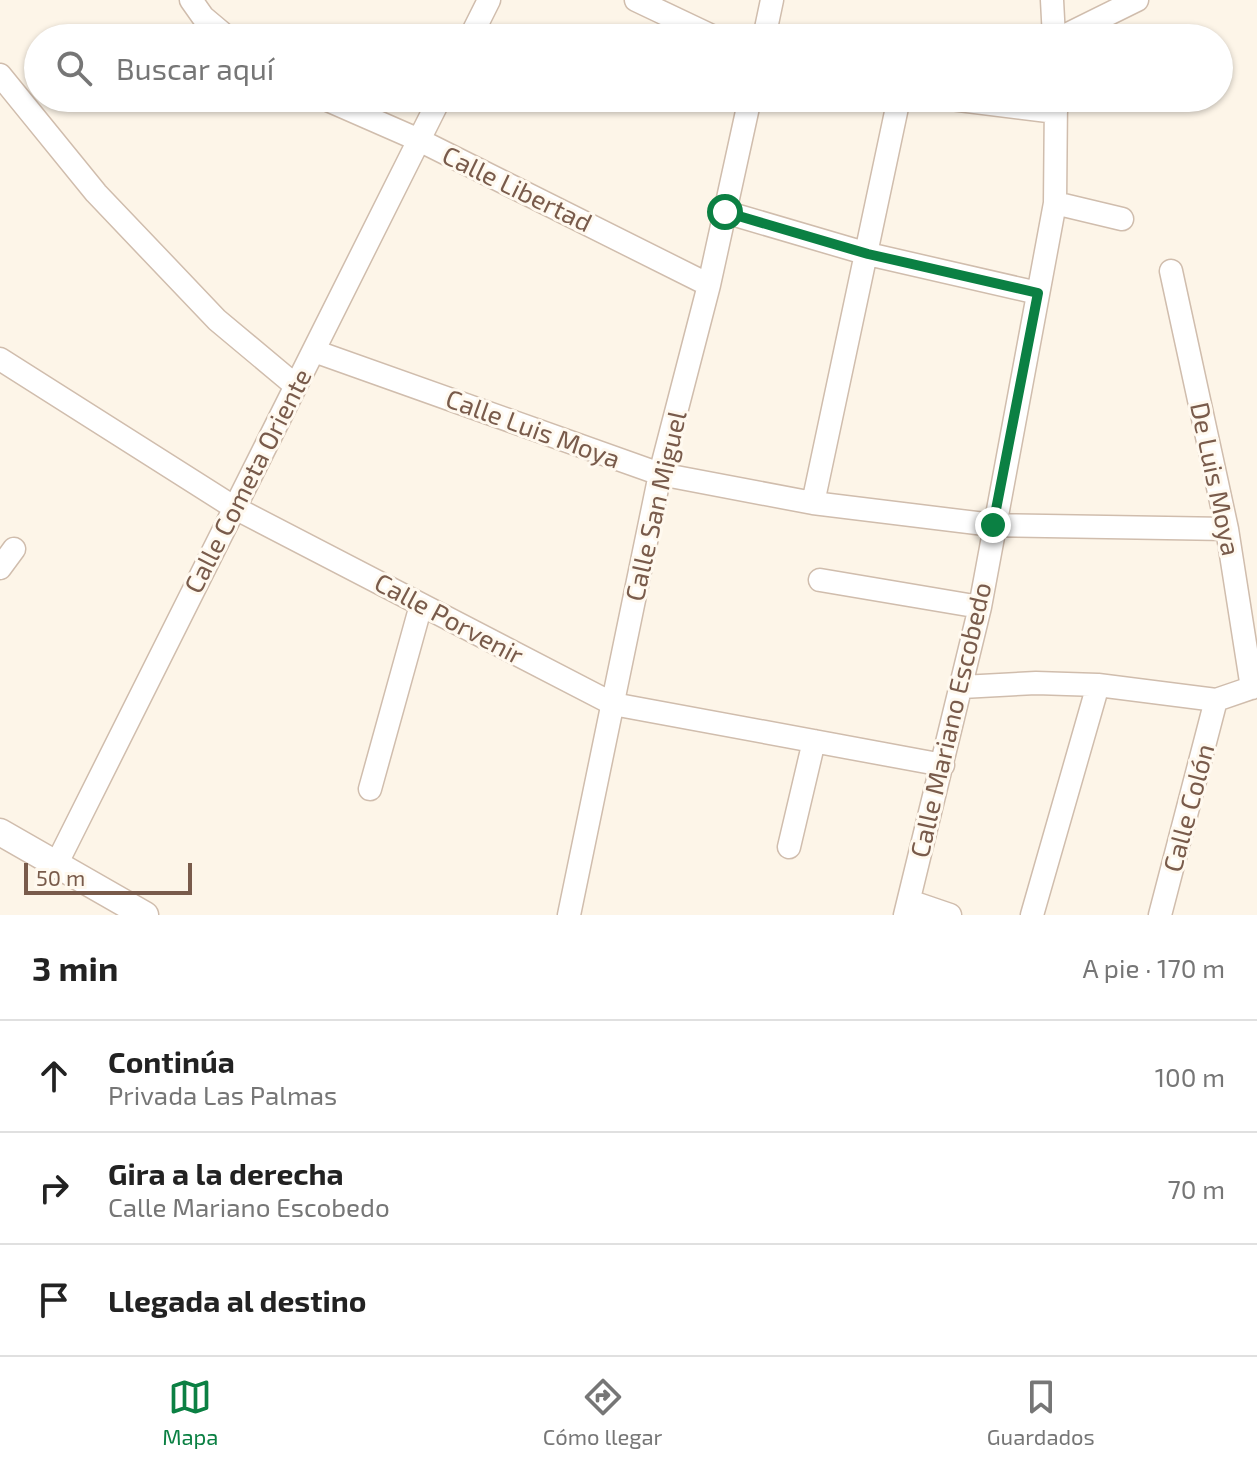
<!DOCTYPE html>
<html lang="es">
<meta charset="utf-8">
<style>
body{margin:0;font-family:"Exo 2",sans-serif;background:#f6f6f6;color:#222}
.scale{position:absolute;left:24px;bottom:20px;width:168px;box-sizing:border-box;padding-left:8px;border:4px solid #795b4b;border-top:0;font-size:22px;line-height:28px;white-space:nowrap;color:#795b4b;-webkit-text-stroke:6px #fff9ef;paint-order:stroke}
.stop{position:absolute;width:24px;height:24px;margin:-18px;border:6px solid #0b8043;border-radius:50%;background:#fff}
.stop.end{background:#0b8043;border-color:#fff;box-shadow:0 2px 8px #0008}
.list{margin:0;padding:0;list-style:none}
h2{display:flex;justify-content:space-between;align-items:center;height:104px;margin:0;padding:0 32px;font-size:34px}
h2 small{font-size:26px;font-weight:400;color:#767676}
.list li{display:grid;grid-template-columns:52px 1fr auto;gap:24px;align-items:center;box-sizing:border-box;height:112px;padding:0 32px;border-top:2px solid #e0e0e0}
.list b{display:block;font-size:30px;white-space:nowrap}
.list p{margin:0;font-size:26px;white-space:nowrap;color:#767676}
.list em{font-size:26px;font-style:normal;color:#767676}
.icon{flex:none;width:44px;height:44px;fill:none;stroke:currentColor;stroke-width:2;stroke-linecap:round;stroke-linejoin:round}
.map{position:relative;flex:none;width:1257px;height:915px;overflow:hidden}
.search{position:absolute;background:#fff;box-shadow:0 2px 6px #0004;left:24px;right:24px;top:24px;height:88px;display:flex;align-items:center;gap:20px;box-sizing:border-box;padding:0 28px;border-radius:44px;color:#767676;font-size:30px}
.sheet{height:440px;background:#fff}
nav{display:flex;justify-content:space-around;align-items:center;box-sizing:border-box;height:112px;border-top:2px solid #e0e0e0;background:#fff;font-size:22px;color:#767676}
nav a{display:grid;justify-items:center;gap:4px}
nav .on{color:#0b8043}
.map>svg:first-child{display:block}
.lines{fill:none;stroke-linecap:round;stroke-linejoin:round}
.minor-casing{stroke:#d0bdad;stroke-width:25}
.tertiary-casing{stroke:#d0bdad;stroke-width:29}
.minor{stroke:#fff;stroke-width:22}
.tertiary{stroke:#fff;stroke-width:26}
.route{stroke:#0b8043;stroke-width:10}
.labels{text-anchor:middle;stroke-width:6;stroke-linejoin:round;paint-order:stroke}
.street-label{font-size:26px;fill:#795b4b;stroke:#fff9ef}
</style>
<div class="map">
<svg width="1257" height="915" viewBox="0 0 1257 915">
<rect width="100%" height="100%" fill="#fdf5e8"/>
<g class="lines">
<g class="minor-casing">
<path id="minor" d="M191 0 203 17 228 38
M636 0 716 38
M1052 0 1054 38
M470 38 489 0
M764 38 772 0
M1060 38 1137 0
M0 75 96 193 217 320 296 386
M323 98 419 140 709 285
M943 98 1056 112
M1055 203 1122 219
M725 212 868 254 1038 293
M1171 271 1227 529 1252 688
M314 351 660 474 813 503 993 525 1227 529
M0 359 235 508 613 704 943 765
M813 503 899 98
M0 568 14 549
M820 580 980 607
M962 687 1036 683 1098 685 1216 700 1257 686
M370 789 421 605
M789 847 814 741
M56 865 440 98
M909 901 950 915
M569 915 660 474 709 285 750 98
M905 915 980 607 1055 203 1056 98
M1032 915 1098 685
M1160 915 1216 700"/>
</g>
<g class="tertiary-casing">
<path id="tertiary" d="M0 832 145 915"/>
</g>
<use href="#minor" class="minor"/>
<use href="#tertiary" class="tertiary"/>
</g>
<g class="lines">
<path class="route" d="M725 212 868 254 1038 293 993 525"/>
</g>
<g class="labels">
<g class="street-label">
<text transform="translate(517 189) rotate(26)" y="9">Calle Libertad</text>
<text transform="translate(533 429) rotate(20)" y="9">Calle Luis Moya</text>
<text transform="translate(1215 479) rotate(78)" y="9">De Luis Moya</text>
<text transform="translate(248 481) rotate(-63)" y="9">Calle Cometa Oriente</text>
<text transform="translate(656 506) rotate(-77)" y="9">Calle San Miguel</text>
<text transform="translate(449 619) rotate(28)" y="9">Calle Porvenir</text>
<text transform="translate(951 720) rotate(-77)" y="9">Calle Mariano Escobedo</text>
<text transform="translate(1189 808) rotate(-75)" y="9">Calle Colón</text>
</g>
</g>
</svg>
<div class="scale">50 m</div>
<div class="stop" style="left:725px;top:212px"></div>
<div class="stop end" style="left:993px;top:525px"></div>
<div class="search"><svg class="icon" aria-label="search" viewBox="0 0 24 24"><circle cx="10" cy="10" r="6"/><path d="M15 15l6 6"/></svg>Buscar aquí</div>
</div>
<section class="sheet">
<h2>3 min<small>A pie · 170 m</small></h2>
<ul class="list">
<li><svg class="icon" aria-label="ahead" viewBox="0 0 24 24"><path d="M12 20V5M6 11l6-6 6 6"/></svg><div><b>Continúa</b><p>Privada Las Palmas</p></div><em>100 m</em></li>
<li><svg class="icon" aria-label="right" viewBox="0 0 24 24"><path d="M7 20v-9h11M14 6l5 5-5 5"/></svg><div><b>Gira a la derecha</b><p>Calle Mariano Escobedo</p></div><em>70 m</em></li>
<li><svg class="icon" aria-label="arrive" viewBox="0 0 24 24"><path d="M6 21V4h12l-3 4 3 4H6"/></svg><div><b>Llegada al destino</b></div></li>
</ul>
</section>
<nav>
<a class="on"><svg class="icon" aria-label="map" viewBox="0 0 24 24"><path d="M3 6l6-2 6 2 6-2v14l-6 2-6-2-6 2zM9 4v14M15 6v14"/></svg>Mapa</a>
<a><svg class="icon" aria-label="directions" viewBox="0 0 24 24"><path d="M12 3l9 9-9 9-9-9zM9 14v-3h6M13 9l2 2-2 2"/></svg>Cómo llegar</a>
<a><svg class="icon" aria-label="saved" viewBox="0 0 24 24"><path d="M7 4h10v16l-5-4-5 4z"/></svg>Guardados</a>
</nav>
